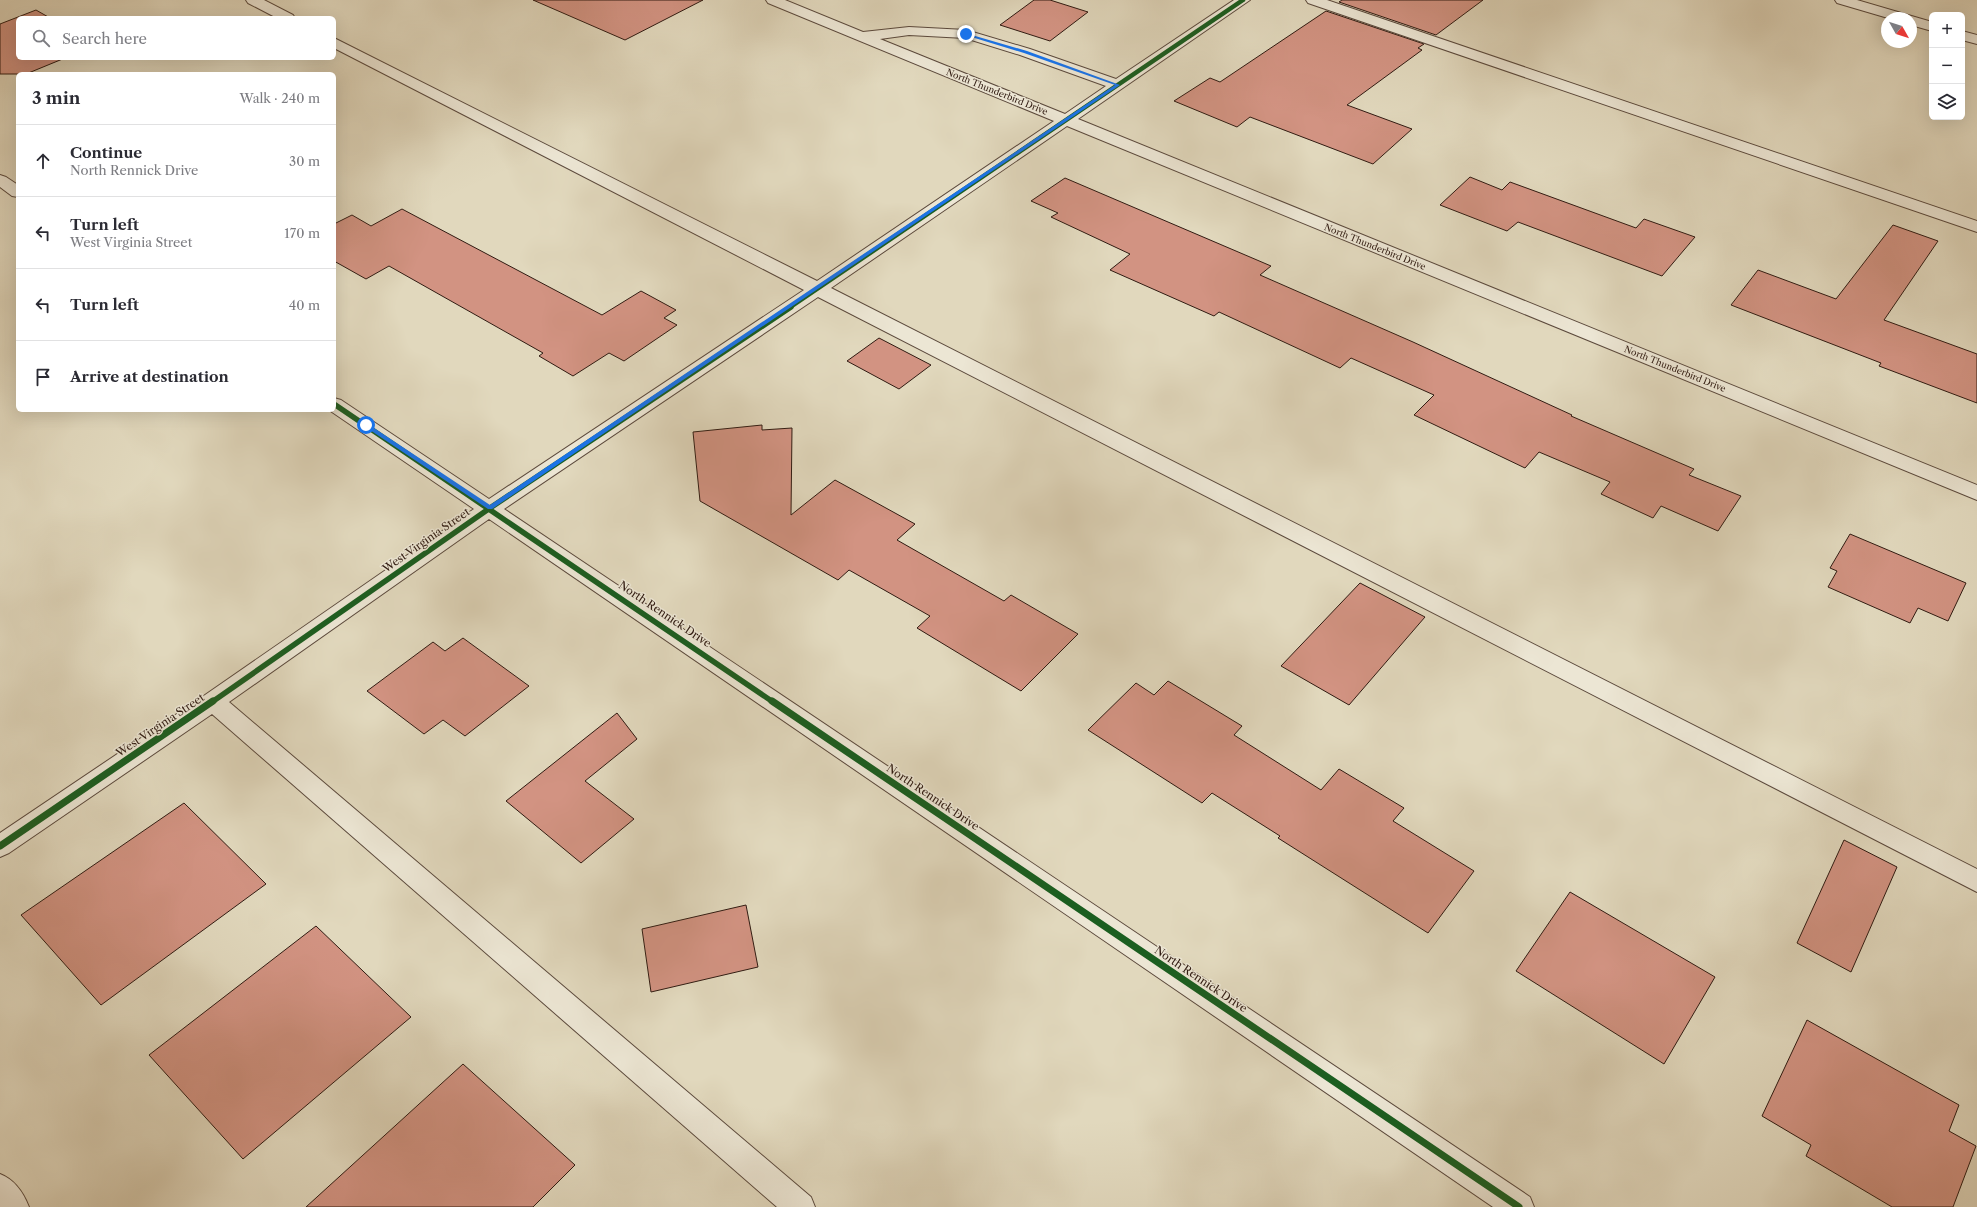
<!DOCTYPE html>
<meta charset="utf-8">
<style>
body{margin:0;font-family:"Libre Caslon Text",serif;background:#f2f2f3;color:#2b2b33}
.controls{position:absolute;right:12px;top:12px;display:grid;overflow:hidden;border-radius:6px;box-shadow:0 4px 16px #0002}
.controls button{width:36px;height:36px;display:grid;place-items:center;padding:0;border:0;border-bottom:1px solid #e1e1e2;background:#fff;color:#2b2b33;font:20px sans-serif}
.compass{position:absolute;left:1881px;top:12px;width:36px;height:36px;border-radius:50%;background:#fff;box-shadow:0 4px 16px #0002;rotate:129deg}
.stop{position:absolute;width:12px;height:12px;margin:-9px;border:3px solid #1a73e8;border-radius:50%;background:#fff}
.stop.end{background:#1a73e8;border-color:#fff;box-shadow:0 1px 4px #0008}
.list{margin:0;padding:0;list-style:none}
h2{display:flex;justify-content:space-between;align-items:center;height:52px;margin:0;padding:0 16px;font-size:17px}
h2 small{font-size:13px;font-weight:400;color:#7c7c81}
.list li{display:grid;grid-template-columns:26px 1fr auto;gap:12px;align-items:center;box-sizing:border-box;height:72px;padding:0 16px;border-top:1px solid #e1e1e2}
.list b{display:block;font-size:15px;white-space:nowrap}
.list p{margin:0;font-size:13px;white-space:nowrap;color:#7c7c81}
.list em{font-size:13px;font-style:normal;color:#7c7c81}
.icon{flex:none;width:22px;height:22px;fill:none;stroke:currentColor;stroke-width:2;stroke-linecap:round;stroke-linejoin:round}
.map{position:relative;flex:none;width:1977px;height:1207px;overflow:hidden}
.search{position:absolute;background:#fff;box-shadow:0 4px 16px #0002;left:16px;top:16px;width:320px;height:44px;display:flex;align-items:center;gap:10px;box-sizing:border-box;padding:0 14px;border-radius:6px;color:#7c7c81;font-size:15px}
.panel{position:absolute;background:#fff;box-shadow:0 4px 16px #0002;left:16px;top:72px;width:320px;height:340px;border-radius:6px}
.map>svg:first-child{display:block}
.building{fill:#d29382;stroke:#301b12}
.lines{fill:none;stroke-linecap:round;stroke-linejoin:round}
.minor-casing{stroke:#5c4a3d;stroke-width:2}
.minor{fill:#ece6d4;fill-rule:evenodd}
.cycleway-far2-casing{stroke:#ece6d4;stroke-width:6}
.cycleway-far1-casing{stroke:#ece6d4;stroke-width:8}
.cycleway-casing{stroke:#ece6d4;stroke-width:10}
.cycleway-far2{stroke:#1b5e20;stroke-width:4.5}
.cycleway-far1{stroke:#1b5e20;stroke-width:5.5}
.cycleway{stroke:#1b5e20;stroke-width:7}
.route{fill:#1a73e8}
.labels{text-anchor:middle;stroke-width:3;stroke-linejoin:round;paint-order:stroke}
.far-street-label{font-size:9px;fill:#301b12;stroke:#ece6d4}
.street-label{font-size:11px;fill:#301b12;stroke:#ece6d4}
</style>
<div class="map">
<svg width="1977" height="1207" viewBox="0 0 1977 1207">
<rect width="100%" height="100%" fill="#e1d8bd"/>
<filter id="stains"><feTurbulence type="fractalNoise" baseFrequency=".005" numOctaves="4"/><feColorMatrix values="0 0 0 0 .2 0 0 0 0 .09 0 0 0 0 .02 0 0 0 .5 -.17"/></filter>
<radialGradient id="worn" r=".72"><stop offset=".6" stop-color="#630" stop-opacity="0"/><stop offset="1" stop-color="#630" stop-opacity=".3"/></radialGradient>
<path class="building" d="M533 0H703L625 40Z
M1034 0H1050L1088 12 1050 41 1000 25Z
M1342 0H1483L1436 35 1339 2Z
M36 10 50 18H18V58H65L26 74H0V24Z
M1326 11 1424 44 1418 48 1422 50 1347 105 1412 129 1373 164 1250 117 1237 127 1174 101 1210 78 1220 82Z
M1470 177 1502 190 1510 182 1636 228 1644 219 1695 237 1662 276 1518 222 1507 231 1440 205Z
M1065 178 1271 266 1260 275 1413 342 1572 415 1571 416 1694 469 1689 475 1741 496 1718 531 1661 506 1653 518 1601 494 1610 482 1539 452 1525 468 1414 415 1434 395 1351 358 1340 368 1219 312 1214 316 1110 270 1130 254 1051 217 1058 213 1031 201Z
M402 209 602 315 641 291 676 310 664 318 677 325 624 361 609 353 573 376 539 356 543 353 389 266 366 279 334 261V224L352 215 371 226Z
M1893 225 1938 241 1884 320 1977 354V403L1879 366 1881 363 1731 305 1758 270 1836 299Z
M879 338 931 365 899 389 847 361Z
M762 425V430L792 428 791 515 835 480 915 524 897 540 1004 601 1011 595 1078 634 1021 691 917 628 930 616 849 570 838 580 700 501 693 432Z
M1850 534 1966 583 1948 621 1918 608 1910 623 1828 587 1837 571 1830 568Z
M1360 583 1425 617 1349 705 1281 666Z
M463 638 529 686 465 736 443 720 424 734 367 691 433 642 445 651Z
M1168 681 1242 726 1234 735 1321 790 1339 769 1404 808 1393 821 1474 871 1428 933 1278 838 1280 836 1212 793 1202 803 1088 730 1136 683 1154 695Z
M617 713 637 739 585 781 634 819 581 863 506 801Z
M184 803 266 884 101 1005 21 915Z
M1844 840 1897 867 1851 972 1797 943Z
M1570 892 1715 977 1664 1064 1516 971Z
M746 905 758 967 651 992 642 929Z
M316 926 411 1017 243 1159 149 1055Z
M1807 1020 1959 1105 1949 1131 1976 1146 1953 1207H1892L1806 1156 1811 1145 1762 1116Z
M463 1064 575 1165 533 1207H306Z"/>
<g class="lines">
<g class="minor-casing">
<path id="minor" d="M246 0H264L293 15 295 18H277L248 3Z
M766 0H785L863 32 909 27 966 30 1030 49 1116 79 1234 0H1250L1078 119 1977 485V500L1067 126 831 288 1977 869V892L818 297 504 509 1530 1197 1534 1207H1493L489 519 229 702 811 1197 815 1207H777L212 714 9 853 0 857V833L205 695 474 509 329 410H334V398L341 400 489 499 804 290 334 48V38L817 281 1054 121 768 3ZM909 35 965 38 1020 55 1106 86 1065 114 880 39Z
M1306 0H1327L1977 221V232L1308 3Z
M1835 0H1857L1932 22V31L1911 25V18H1888L1837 3Z
M1962 31 1977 35V44L1962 40Z
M0 175 6 177 18 185V197L12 196 0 187Z
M0 1174C15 1180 23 1192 29 1207H0Z"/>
</g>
<use href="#minor" class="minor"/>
<g class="cycleway-far2-casing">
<path id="cycleway-far2" d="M789 308 1243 0"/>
</g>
<g class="cycleway-far1-casing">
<path id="cycleway-far1" d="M334 404 773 702
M212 702 490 508 791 307"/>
</g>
<g class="cycleway-casing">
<path id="cycleway" d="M772 701 1519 1207
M0 846 213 701"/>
</g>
<use href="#cycleway-far2" class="cycleway-far2"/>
<use href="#cycleway-far1" class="cycleway-far1"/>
<use href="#cycleway" class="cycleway"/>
</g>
<path class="route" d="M965 33 1027 51 1120 85 492 509H488L364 426V424H368L490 505 1115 85 1024 53 965 35Z"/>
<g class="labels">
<g class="far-street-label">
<text transform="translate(997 92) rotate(22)" y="3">North Thunderbird Drive</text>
<text transform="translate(1375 247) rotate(22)" y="3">North Thunderbird Drive</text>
<text transform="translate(1675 369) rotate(22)" y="3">North Thunderbird Drive</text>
</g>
<g class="street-label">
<text transform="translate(426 540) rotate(-35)" y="4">West Virginia Street</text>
<text transform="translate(665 614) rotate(34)" y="4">North Rennick Drive</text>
<text transform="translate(160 725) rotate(-34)" y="4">West Virginia Street</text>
<text transform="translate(933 797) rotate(34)" y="4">North Rennick Drive</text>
<text transform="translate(1201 979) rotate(34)" y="4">North Rennick Drive</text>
</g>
</g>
<rect width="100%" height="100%" filter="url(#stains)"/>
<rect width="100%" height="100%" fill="url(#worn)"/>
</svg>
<div class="controls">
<button>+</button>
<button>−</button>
<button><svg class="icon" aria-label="layers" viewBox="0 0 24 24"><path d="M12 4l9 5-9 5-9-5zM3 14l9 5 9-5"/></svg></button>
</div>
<svg class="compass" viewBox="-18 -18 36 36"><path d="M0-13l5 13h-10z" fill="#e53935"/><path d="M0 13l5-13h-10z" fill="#7c7c81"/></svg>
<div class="stop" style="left:366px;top:425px"></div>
<div class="stop end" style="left:966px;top:34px"></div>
<div class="search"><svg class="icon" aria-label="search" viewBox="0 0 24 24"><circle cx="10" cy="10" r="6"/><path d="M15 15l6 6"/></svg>Search here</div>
<section class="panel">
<h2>3 min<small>Walk · 240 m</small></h2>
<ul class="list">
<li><svg class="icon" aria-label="ahead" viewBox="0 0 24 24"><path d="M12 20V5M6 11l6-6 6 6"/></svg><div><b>Continue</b><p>North Rennick Drive</p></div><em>30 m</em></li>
<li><svg class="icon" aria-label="left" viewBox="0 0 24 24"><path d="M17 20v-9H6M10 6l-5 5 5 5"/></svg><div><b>Turn left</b><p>West Virginia Street</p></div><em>170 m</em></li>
<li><svg class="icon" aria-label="left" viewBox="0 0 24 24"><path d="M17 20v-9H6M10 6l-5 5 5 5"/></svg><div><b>Turn left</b></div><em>40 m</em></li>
<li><svg class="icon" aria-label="arrive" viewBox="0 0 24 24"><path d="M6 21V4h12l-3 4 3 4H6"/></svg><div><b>Arrive at destination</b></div></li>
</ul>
</section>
</div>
